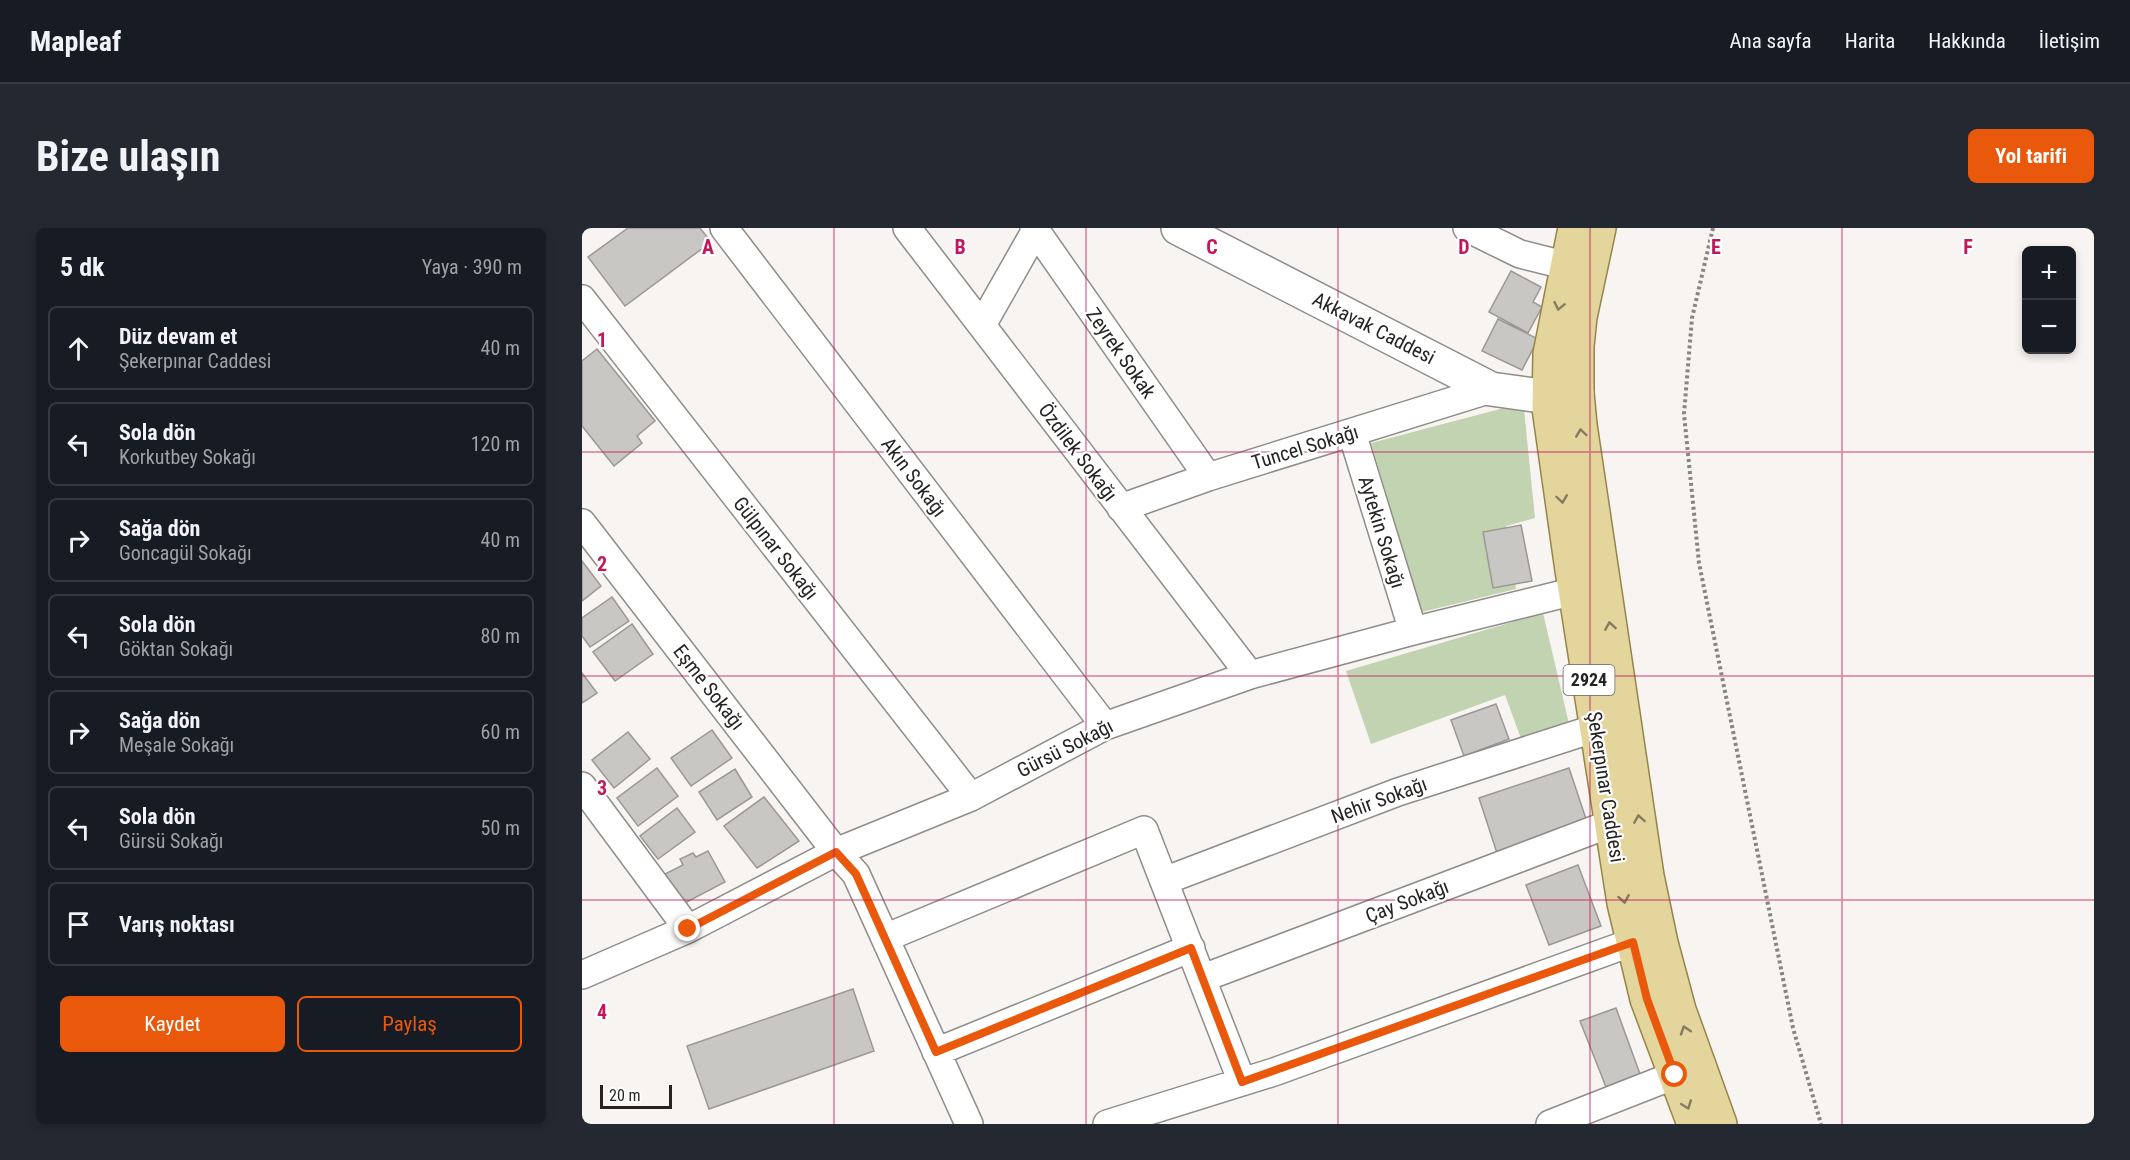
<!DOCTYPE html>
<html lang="tr">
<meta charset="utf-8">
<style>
body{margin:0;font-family:"Roboto Condensed",sans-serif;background:#242831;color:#f1f3f6}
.controls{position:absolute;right:18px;top:18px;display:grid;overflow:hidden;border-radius:9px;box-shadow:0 3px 9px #0003}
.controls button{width:54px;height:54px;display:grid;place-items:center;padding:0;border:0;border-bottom:2px solid #363941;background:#171b24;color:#f1f3f6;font:30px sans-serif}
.scale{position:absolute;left:18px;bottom:15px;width:72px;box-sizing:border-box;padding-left:6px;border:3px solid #252422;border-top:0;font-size:16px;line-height:21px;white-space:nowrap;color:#252422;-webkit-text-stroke:4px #fff;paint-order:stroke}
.stop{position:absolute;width:18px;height:18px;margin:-14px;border:4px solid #ea580c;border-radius:50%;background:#fff}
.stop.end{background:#ea580c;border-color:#fff;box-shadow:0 2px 6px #0008}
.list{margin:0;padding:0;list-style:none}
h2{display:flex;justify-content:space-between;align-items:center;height:78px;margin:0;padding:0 24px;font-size:26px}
h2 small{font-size:20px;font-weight:400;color:#9ea1a6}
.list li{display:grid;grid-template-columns:39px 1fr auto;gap:18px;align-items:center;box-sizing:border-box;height:84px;margin:0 12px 12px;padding:0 12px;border:2px solid #363941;border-radius:9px}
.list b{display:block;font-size:22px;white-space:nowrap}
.list p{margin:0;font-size:20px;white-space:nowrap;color:#9ea1a6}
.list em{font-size:20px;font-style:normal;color:#9ea1a6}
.actions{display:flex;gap:12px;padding:18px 24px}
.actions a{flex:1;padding:14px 0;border:2px solid #ea580c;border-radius:9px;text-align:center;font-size:21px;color:#ea580c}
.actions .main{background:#ea580c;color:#fff}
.icon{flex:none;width:33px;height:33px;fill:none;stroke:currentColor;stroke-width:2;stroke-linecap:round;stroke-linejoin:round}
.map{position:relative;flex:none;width:1512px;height:896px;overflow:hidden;border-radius:9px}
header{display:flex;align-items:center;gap:36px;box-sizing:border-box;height:84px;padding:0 30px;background:#171b24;border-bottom:2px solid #363941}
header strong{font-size:28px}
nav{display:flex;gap:33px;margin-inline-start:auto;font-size:21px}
.intro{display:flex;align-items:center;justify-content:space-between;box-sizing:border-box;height:144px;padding:0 36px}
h1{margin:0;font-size:42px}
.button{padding:15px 27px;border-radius:9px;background:#ea580c;color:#fff;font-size:21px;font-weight:700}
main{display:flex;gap:36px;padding:0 36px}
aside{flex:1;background:#171b24;border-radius:9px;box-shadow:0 3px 9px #0003}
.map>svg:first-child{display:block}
.green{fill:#c2d3b1}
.building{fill:#c9c7c4;stroke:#9a9895;stroke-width:1.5}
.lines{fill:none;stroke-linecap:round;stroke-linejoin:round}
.street-casing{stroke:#8f8c89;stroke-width:30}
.secondary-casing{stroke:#8f8c89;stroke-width:36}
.primary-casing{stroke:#958548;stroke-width:36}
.path{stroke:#868582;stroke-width:4;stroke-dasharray:3 3;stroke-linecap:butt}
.street{stroke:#fff;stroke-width:27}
.secondary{stroke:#fff;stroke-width:33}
.primary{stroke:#e4d59d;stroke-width:33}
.oneway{stroke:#847c60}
.route{stroke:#ea580c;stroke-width:8}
.grid{fill:none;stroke:#c2185b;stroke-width:1.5;stroke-opacity:0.55}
.labels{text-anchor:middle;stroke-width:4.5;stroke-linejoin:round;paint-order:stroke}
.shield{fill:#fff;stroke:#666664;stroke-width:1.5}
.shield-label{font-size:18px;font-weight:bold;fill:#252422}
.street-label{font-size:20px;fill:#252422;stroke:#fff}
.grid-label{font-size:20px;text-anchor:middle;font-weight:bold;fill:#c2185b;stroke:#fff;stroke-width:4.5;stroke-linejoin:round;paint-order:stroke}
</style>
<header>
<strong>Mapleaf</strong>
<nav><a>Ana sayfa</a><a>Harita</a><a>Hakkında</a><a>İletişim</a></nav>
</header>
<div class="intro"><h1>Bize ulaşın</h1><a class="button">Yol tarifi</a></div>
<main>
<aside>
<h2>5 dk<small>Yaya · 390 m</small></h2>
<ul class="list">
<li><svg class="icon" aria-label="ahead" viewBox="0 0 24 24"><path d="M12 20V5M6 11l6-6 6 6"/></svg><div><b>Düz devam et</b><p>Şekerpınar Caddesi</p></div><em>40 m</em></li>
<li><svg class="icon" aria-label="left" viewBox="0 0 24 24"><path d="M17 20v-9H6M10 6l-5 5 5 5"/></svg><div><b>Sola dön</b><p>Korkutbey Sokağı</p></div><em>120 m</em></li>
<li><svg class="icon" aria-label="right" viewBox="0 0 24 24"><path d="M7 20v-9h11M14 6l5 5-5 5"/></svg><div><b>Sağa dön</b><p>Goncagül Sokağı</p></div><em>40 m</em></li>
<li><svg class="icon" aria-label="left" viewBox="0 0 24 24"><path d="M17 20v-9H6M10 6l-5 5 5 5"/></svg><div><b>Sola dön</b><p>Göktan Sokağı</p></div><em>80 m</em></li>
<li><svg class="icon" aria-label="right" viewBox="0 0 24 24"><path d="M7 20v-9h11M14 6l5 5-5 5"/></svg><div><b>Sağa dön</b><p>Meşale Sokağı</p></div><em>60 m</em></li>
<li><svg class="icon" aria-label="left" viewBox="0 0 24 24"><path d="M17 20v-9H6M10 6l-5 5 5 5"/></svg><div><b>Sola dön</b><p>Gürsü Sokağı</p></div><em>50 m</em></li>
<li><svg class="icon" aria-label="arrive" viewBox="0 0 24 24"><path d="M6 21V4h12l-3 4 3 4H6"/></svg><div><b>Varış noktası</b></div></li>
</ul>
<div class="actions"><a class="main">Kaydet</a><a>Paylaş</a></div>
</aside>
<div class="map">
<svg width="1512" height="896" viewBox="0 0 1512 896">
<rect width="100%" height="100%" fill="#f7f4f1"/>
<path class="green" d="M922 180 942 181 953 290 924 298 934 361 840 384 789 215Z
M961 385 988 500 941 516 923 467 789 516 764 443Z"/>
<path class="building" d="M46 0H118L129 14 43 78 6 29Z
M929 43 959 59 951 74 960 79 946 105 907 84Z
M916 91 956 111 940 142 900 123Z
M15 121 73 193 55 208 60 215 32 238 0 198V133Z
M939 297 950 353 911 360 901 304Z
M0 333 19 358 0 373Z
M30 369 47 393 8 419 0 408V390Z
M50 396 71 426 33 453 11 424Z
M0 445 15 465 0 475Z
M914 476 927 511 882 528 869 492Z
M130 502 150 530 109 558 89 530Z
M46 504 68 531 32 560 10 532Z
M75 540 96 568 56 598 35 570Z
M987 540 1005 594 915 625 897 570Z
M153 541 170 569 135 592 117 564Z
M182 569 217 613 175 640 142 598Z
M95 580 113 604 76 631 58 608Z
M126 623 143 654 99 677 83 646 101 637 98 631 111 625 114 629Z
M996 637 1019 698 967 717 944 657Z
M271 761 292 823 127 881 105 818Z
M1034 780 1058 846 1024 859 998 793Z"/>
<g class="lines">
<g class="street-casing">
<path id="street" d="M142 0 523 498
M325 0 668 447
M452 0 626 249
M885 0 938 26 986 38
M0 71 389 569
M400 97 455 0
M770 205 831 403
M539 280 626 249 909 161
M0 295 254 624 274 646 387 896
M0 558 106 701
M582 653 816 564 1014 500
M303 710 562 602 660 854
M0 747 106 701 254 624 389 569 523 498 668 447 831 403 993 363
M621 750 1030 595
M354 824 609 720
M525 896 692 844 1051 714
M968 896 1093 847"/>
</g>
<g class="secondary-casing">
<path id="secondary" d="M596 0 909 161 967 169 995 165"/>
</g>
<g class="primary-casing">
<path id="primary" d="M993 0 968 126 967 180 990 342 1042 675 1065 771 1112 896
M1017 0 998 89 995 118V165L998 197 1065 648 1079 715 1097 782 1138 896"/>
</g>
<path class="path" d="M1131 0 1110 90 1102 186 1117 335 1211 800 1239 896"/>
<use href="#street" class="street"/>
<use href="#secondary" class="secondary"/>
<use href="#primary" class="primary"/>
</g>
<defs><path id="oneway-chevron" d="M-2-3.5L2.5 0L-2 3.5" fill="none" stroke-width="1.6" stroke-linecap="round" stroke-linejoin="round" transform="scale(1.5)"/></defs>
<g class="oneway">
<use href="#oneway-chevron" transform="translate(977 78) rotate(102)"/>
<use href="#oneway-chevron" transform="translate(999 205) rotate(-98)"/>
<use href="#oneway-chevron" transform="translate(980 271) rotate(82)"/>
<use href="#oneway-chevron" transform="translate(1028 398) rotate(-99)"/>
<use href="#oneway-chevron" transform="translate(1057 591) rotate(-99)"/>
<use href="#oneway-chevron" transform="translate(1042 671) rotate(80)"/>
<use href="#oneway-chevron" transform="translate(1103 802) rotate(-108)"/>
<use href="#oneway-chevron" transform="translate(1105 877) rotate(69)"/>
</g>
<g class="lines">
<path class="route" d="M106 701 254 624 274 646 354 824 609 720 660 854 1051 714 1065 771 1093 847"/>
</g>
<path class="grid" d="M252 0V896M504 0V896M756 0V896M1008 0V896M1260 0V896M0 224H1512M0 448H1512M0 672H1512"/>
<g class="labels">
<rect class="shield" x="981.5" y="437" width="51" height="30" rx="4.5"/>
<g class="shield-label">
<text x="1007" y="458">2924</text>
</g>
<g class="street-label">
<text transform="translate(792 100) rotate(27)" y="7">Akkavak Caddesi</text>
<text transform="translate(539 125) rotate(55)" y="7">Zeyrek Sokak</text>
<text transform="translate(723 219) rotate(-17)" y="7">Tuncel Sokağı</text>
<text transform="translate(496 224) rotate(53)" y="7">Özdilek Sokağı</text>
<text transform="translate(332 249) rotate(53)" y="7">Akın Sokağı</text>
<text transform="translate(800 304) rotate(73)" y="7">Aytekin Sokağı</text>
<text transform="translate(194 320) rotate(52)" y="7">Gülpınar Sokağı</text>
<text transform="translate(127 459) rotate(52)" y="7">Eşme Sokağı</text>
<text transform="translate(483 520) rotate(-27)" y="7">Gürsü Sokağı</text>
<text transform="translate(1024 559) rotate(81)" y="7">Şekerpınar Caddesi</text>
<text transform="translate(797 572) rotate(-20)" y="7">Nehir Sokağı</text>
<text transform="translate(825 673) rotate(-21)" y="7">Çay Sokağı</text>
</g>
</g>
<g class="grid-label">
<text x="126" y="26">A</text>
<text x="378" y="26">B</text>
<text x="630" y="26">C</text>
<text x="882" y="26">D</text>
<text x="1134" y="26">E</text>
<text x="1386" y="26">F</text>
<text x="20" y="119">1</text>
<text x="20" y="343">2</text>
<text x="20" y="567">3</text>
<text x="20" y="791">4</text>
</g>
</svg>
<div class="controls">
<button>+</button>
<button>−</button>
</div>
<div class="scale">20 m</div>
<div class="stop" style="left:1093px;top:847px"></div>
<div class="stop end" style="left:106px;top:701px"></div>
</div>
</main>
